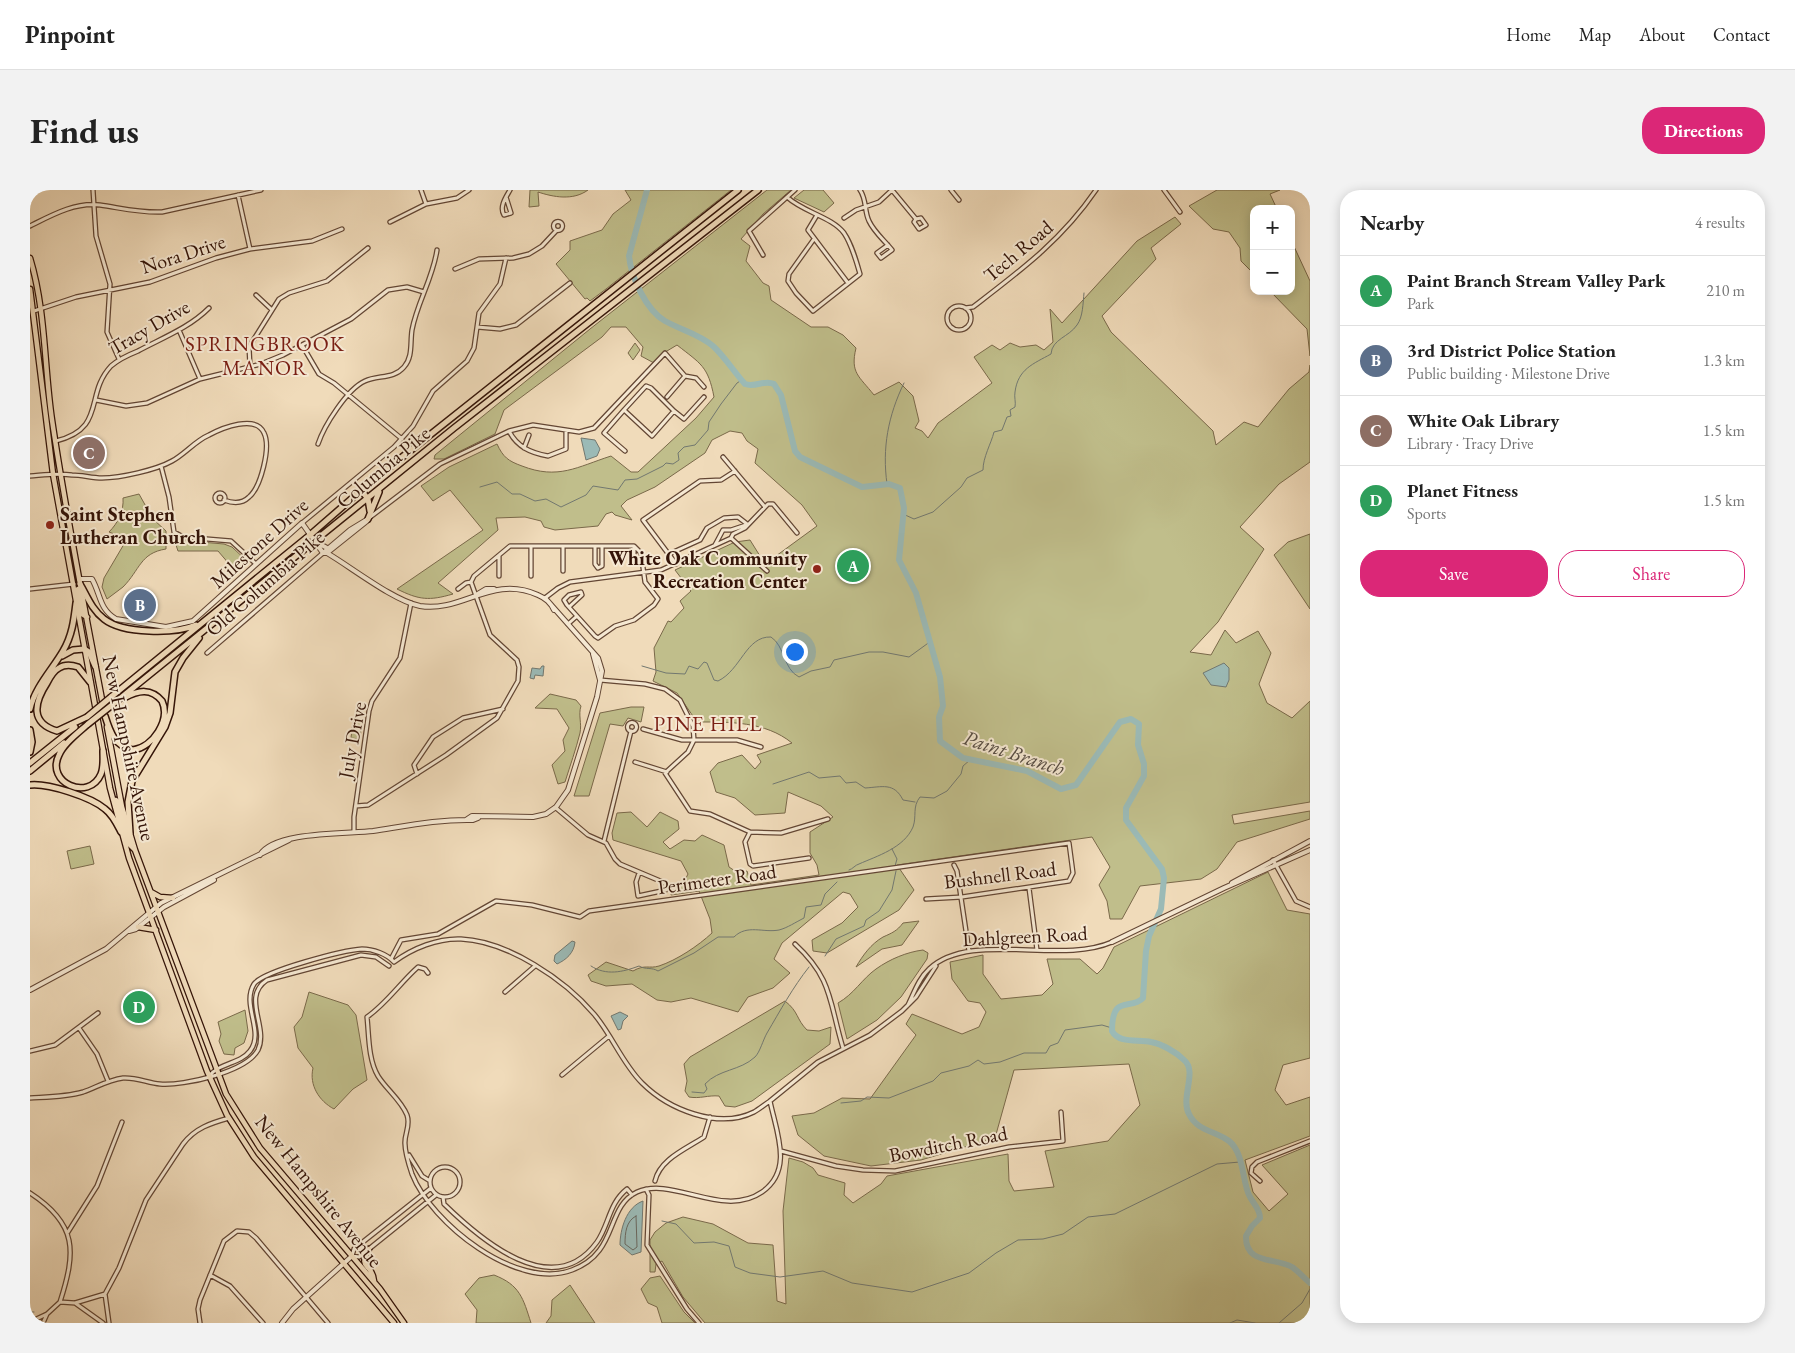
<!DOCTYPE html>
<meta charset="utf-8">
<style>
body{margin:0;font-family:"EB Garamond",serif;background:#f2f2f2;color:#222}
.controls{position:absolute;right:15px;top:15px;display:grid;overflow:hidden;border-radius:10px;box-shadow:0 2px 12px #0003}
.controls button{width:45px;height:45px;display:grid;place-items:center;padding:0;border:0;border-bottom:1px solid #e0e0e0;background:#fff;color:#222;font:25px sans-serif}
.you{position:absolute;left:764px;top:461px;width:18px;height:18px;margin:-12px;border:4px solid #fff;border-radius:50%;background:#1a73e8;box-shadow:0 0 0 8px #1a73e833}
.badge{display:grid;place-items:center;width:32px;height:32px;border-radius:50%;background:#db2777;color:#fff;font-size:16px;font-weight:700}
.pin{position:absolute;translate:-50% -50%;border:2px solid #fff;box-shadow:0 1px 5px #0006}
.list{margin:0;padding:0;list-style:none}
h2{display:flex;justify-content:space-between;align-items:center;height:65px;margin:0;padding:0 20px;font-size:21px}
h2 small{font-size:16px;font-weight:400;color:#767676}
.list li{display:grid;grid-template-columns:32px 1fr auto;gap:15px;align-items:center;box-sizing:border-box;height:70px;padding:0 20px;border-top:1px solid #e0e0e0}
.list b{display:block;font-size:19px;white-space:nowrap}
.list p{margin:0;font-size:16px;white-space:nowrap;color:#767676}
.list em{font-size:16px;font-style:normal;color:#767676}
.actions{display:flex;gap:10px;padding:15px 20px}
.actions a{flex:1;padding:11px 0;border:1px solid #db2777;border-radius:20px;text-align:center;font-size:18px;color:#db2777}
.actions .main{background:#db2777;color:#fff}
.map{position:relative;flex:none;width:1280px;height:1133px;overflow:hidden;border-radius:20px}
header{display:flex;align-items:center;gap:30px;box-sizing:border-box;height:70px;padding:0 25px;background:#fff;border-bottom:1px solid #e0e0e0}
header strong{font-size:24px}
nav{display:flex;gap:28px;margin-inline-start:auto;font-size:18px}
.intro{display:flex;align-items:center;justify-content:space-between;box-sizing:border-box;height:120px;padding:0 30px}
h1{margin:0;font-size:35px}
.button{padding:12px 22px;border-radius:20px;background:#db2777;color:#fff;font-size:18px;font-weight:700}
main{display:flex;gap:30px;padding:0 30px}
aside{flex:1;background:#fff;border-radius:20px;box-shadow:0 2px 12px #0003}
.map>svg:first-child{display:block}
.green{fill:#c0be8b;stroke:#7a694a}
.water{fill:#9bbab6;stroke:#727870}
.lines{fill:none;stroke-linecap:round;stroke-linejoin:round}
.shore{stroke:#68675f;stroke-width:1}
.stream{stroke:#727870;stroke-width:1}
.river{stroke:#9bbab6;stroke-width:6}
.minor-casing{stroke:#634634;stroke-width:5.5}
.tertiary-casing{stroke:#634634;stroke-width:6}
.primary-casing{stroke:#341408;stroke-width:7}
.trunk-casing{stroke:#341408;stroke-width:8}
.minor{stroke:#f5e8d2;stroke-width:3}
.tertiary{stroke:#f5e8d2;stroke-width:4}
.primary{stroke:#f0dbba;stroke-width:4.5}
.trunk{stroke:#f0dbba;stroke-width:5}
.trunk-bridge-casing{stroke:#341408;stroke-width:8;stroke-linecap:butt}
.trunk-bridge{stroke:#f0dbba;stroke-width:5}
.poi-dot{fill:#8f2418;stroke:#f5e8d2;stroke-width:2}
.labels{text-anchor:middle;stroke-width:4;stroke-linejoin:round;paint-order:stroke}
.street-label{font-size:20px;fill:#341408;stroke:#f5e8d2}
.poi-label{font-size:20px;font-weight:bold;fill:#341408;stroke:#f5e8d2;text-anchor:start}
.neighbourhood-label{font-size:21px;letter-spacing:1px;fill:#7a1f14;stroke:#f5e8d2}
.water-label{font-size:21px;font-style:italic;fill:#584e45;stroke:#f5e8d2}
</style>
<header>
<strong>Pinpoint</strong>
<nav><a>Home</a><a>Map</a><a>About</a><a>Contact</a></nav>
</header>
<div class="intro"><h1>Find us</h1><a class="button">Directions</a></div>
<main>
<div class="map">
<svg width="1280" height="1133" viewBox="0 0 1280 1133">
<rect width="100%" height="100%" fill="#f0dbba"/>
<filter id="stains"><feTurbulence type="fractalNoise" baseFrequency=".004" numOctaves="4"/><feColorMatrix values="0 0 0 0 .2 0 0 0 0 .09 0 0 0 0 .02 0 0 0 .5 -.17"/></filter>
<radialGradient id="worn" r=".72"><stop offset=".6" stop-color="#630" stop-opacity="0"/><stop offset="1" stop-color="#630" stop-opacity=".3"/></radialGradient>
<path class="green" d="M500 0H558C543 11 523 7 508 2L509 16 499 17Z
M595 0H701L576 99 560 111 557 108 555 109 526 74 540 60V51L572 40 583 24 601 10Z
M737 0H761L733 24 711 49 720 56 716 71 733 93 739 96 741 110 781 137H798L813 145 826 158C820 183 829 186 844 205L869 192 883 206 889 231 885 238 892 241 898 248 908 233 962 193 944 167 962 155 970 160 980 153 990 157 1006 155 1014 160 1023 152 1020 119 1032 133 1107 51 1145 27 1151 34 1121 58 1126 69 1072 126 1081 142 1183 241 1186 255 1214 232 1228 237 1259 199 1279 182 1280 175V272L1249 294 1210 337 1234 359 1188 432 1160 462 1181 465 1195 440 1206 453 1228 441 1241 463 1229 494 1237 513 1262 528 1280 511V612L1202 625 1204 634 1280 621V629L1207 652 1187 679 1171 689 1110 696 1092 729H1080L1077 711 1069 695 1080 677 1062 647 867 675 884 700 869 720 797 763 783 761 782 750 812 733 828 717 820 704 813 702 752 753 744 769 760 783 743 798 718 807 708 822 661 808 641 812 627 810 602 794 576 796 561 791 558 785 576 772 603 781C615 774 619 779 629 776 647 770 668 756 682 743L680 729 669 701 641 705 642 700 654 692 658 684 651 671 583 650 582 643 587 623 601 622 617 637 630 622 648 631 649 639 633 652 640 659 654 650 665 651 672 645 694 655 699 677 708 683 717 681 721 695 789 685 787 675 780 663V642L803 627 791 616 758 602 755 623 725 625 705 608 686 602 680 582 688 573 712 565 725 579 731 572 727 565 762 553C735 531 699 532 667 532L647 503 623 491 626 482 624 458 638 431 641 432 654 418 650 411 661 401 645 380 705 352 720 350 735 374 787 336 772 315 725 273 728 259 717 251 712 243 700 241 682 250 675 263 625 297 597 310 591 316 602 330 585 325 582 322 576 324 568 336 525 340 514 337 511 331 495 327 466 328 468 340 408 393 423 404C399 411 389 410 367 399L453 340 420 300 403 311 391 296 419 277 467 254C473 267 478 271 492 276 528 290 547 277 581 266L601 282H608L666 228 684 207C678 176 671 174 647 155L632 164 624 173 611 166 613 157 596 137H581L572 147 474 220 465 244 414 269H404L405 265 560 139Z
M774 0H793L804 13 794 22 764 8Z
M1187 0H1250L1240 4 1247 19H1224V84L1211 71 1210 58 1199 42 1183 39 1159 16Z
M1261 50 1280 91V166L1277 139 1240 101H1261Z
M605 153 610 160 603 170 598 163Z
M109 304 123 329 136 341V359C110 363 110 380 93 397 88 401 82 405 77 409L72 397 74 388 97 349 79 342C88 333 94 321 93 308Z
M1280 344V419L1244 365 1258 352Z
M147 350 194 354 202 357 218 372 206 382 188 361H148L145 352Z
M520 504 546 510 551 516C548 525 552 533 550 543 546 559 540 576 535 592L528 594 522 575 535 561 533 550 539 538 527 519 505 518Z
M601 517H614L611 532 598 528 593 536 580 534 559 606H544L570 523Z
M323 530 332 531 330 549 321 548Z
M60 656 64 674 41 679 37 661Z
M1238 682 1257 720 1280 724V868L1253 875 1245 900 1256 915 1280 907V946L1215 970 1223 1002 1239 1021 1258 1004 1232 975 1280 955V1133H675L653 1107 632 1071 626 1074 625 1082H620V1050L625 1042 636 1033 653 1027 683 1034 718 1053 743 1055 747 1111 756 1114 753 1021 759 968 773 972 783 978 788 985 815 993 814 1005 823 1013 851 994 857 986 978 964 979 991 984 1001 1024 997 1015 961 1078 951 1110 915 1099 874 984 880 965 948 891 970 841 976 794 966 768 945 762 926 784 923 812 908 840 909 886 845 876 834 882 824 932 844 949 837 956 822 950 813 938 811 922 789 920 772 953 765V784L971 809 1012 805 1023 794 1017 769H1050L1067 784 1073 778 1084 757Z
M889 731 872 755 852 759 826 777C833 765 841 754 853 747 862 743 867 741 873 733Z
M893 760 898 763 897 769 871 807 847 830 817 849 808 813C824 804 832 789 846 779 860 769 877 762 893 760Z
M279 802 318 815 326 825 337 890 323 899 304 919C289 911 279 895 283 878L268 858 264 837 272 827Z
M755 811C769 822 766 829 777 840L789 841 801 837 800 854 722 911 705 917 695 916 689 906C678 905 670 909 659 907L655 901 657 891 654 874 660 867Z
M215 820 218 841 214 853 205 858 204 865 194 864 189 851 191 844 188 832Z
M464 1085C490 1095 493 1108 501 1133H446L447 1120 435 1104 449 1088Z
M630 1086 654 1122 665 1133H632L627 1117 618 1113 611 1099 620 1088Z
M540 1095 565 1133H516L521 1126 522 1110Z"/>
<path class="water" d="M551 248 565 250 570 259 567 266 556 270Z
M1194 473 1199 478V490L1196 497 1181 495 1173 483Z
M512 476H514L513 486 505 485 504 489 500 488 502 478 510 479Z
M542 751 545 752C544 763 536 770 527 774L524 771 525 765Z
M590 822 598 826 593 831 591 839 588 840 581 826Z
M613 1011 611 1062 602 1065 590 1055C590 1040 596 1017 613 1011Z"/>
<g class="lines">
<path class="shore" d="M606 1026 607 1057 603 1060 595 1054C595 1043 596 1031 606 1026Z"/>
<path class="stream" d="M857 294C852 258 858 226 874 193
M450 297 467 292 482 304H490L505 311 516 309 531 317 556 305 563 296 588 300 595 290 607 289 633 276 636 273 643 274 649 270 648 263 654 257 665 255 678 240 679 232 691 214 707 193 712 190
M873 324 884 329 903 322 931 297 937 288 953 280C953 267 961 254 964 242L972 240 977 227 981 226 980 220 985 217C986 212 984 207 985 202 988 179 1003 174 1021 164 1022 149 1039 147 1047 135 1053 127 1053 113 1054 103
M612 476 636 483 655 484 659 476 668 479 674 472 677 473 684 490 688 491C711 480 716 446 741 447 755 456 753 479 769 487L781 481 800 477 804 470 839 462H853L879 467 901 451
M743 594 779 582 789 588 810 586 816 593 826 592 835 598C852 597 864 592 873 610L885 612
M862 659 867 669 865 676
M819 680C823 679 825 675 829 674 847 666 874 658 883 637 887 626 882 617 890 607L904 608 917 601 931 584 933 576 940 570
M795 766 806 749 834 736 836 730 849 721 862 700 866 681
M561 776C576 786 593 782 609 776 616 780 622 777 628 781L664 763 688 747H704C717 734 733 743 749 740 757 738 766 732 774 728L776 717 791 715 795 704 807 692
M662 902 674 903 677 899 675 894C689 879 710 881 725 867 730 862 733 850 737 843 750 821 763 797 779 777
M811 913 831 911 837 907 859 908 903 891 911 883 939 876 948 870 954 874 970 872 994 863H1016L1020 856 1028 853 1035 840 1072 835 1082 838
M632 1031 646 1034 664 1053 684 1052 699 1056 705 1077 720 1083 750 1087 793 1081 822 1093 882 1102 939 1083 966 1063 988 1050 1013 1049 1033 1044 1058 1027 1085 1024 1187 974 1210 972
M0 1122H4
M1200 1133 1207 1130 1225 1133
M1249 1133 1272 1113 1280 1099"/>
<path class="river" d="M617 0 599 66C601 87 616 120 635 131 651 140 669 144 683 156 695 167 704 182 715 194 726 198 734 189 744 194L751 205 765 261 770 267 832 297 859 294 870 298 874 318 869 370 886 403 910 487 913 516 909 527 910 551 933 568 997 581 1031 599 1046 595 1090 532 1101 529 1109 534 1108 555 1114 574V586L1096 618V630L1132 679 1134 688 1131 719 1119 746 1116 761 1113 808C1101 821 1082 803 1082 841 1089 854 1108 849 1121 852 1132 854 1146 862 1154 870 1168 881 1150 908 1159 924 1167 941 1186 941 1199 951 1214 963 1212 990 1219 1005 1223 1014 1230 1018 1230 1028L1222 1036 1216 1046C1215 1075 1245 1067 1262 1077 1268 1081 1274 1088 1280 1093"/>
<g class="minor-casing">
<path id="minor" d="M63 0 66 46 80 94 77 142 89 169
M391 0 396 14
M830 0C837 10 834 21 839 31 844 42 855 51 862 60L851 68 847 63 858 55
M921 0 929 10
M1134 0 1150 22
M208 5 220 59
M476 7 481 23 474 25C469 17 476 7 480 0
M757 7C773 22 802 27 814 43 822 55 826 70 830 84L783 121 766 103 758 91 759 84 784 49
M787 25 778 40 818 93
M814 28 826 20 849 12 862 0 886 29 891 28 896 35 889 39 884 32 886 29
M523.5 36a4.5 4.5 0 1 1 9 0a4.5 4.5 0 1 1-9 0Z
M360 32 396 14 427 8 439 0
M0 36C22 25 45 12 70 15 91 18 110 23 132 22L231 0
M733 65 719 41 765 0
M425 79 449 69 483 68 499 64 512 56 526 41
M226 105 241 119
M917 128a12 12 0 1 1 24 0a12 12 0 1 1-24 0Z
M935 118 943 117C990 81 1032 50 1066 0
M4 121 46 107 120 92 186 68 220 59 282 51 312 39
M447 137 470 139 486 135 540 93
M149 140 170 189
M272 155 289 184 304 193 372 249
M220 176 219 157 249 109 259 103 297 91 338 58
M655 186 666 188 674 197
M616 196 621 198 644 221 622 246 594 220Z
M66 210 96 216 117 213 170 189 231 174 253 165 321 129 358 100 377 97 394 102
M594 220 574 243 595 261
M644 221 654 229 674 207
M479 241C487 257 501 263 518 266L536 259V240
M26 251C77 238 54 205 81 176 89 169 98 165 108 161 132 148 159 138 179 118
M288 254C294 236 317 199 335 191 348 185 364 189 374 177 383 167 380 153 382 140 387 113 403 88 407 60
M494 258 499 245
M693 267 735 317
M131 276 139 307 144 342 153 347 201 351 226 374
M0 286C14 285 28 283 42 285 52 285 62 288 72 288 90 288 126 280 142 271 155 264 165 251 179 245 192 238 226 224 234 243 241 257 231 297 219 307 212 314 202 313 194 310
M185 308a5 5 0 1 1 10 0a5 5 0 1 1-10 0Z
M339 328 410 274 479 241 503 235 549 242 564 238 635 163 655 186 637 207
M272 333 364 257 383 236 403 201 437 171 444 158 449 123 470 94 476 68
M701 348 737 381
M685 355 693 340H701L716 335
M501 356V386
M533 356V381
M565 356V374L568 378 572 376V357
M604 357V372H613
M639 364 670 350 677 338 694 328 708 327 717 334
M469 366V386
M646 374 613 330 670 291 691 290 705 281
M0 399 44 394
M428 399 436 393 441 392
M515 408 528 398 540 392 631 380 701 348 703 344 715 338 738 314H743L767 343
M538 434 547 426
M177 463 293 363
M570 490 615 494 635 499 650 510 663 536 664 550 658 562 635 583 660 621 680 624 720 642 751 643 798 629
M597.5 537a4.5 4.5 0 1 1 9 0a4.5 4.5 0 1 1-9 0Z
M613 539 652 550H707L731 557
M605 572 637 582
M387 584 384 575 403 547 433 528 473 519
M326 616 338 615 416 565 467 528 488 491 489 477 487 470 460 445 441 392 444 386 480 356H604L611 363 615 392 628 409 624 415 604 430 585 436 568 448 565 446 537 415 534 410 539 405 551 402 552 405 539 417
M526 618 558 645 576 653 585 669 590 674 635 693 636 700 608 706 606 692 609 683
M324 641V627L339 521 342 511 370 468 381 413
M720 642 715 652 720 674 723 676 779 668
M574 651 601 541
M1243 670 1266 711 1280 717
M924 675 927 681 939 761
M999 698 1007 760
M765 754C803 789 799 812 813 858
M361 769 371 750 408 744 466 711 502 715 550 727 559 721 1039 653 1043 683 1039 691 932 707 896 709
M475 802 505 776
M878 815C884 803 889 788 899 779 940 740 1030 775 1082 752
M49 838 67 864 78 891
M0 861 25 855 68 823
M532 885 579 846
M179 886C191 872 210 874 220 861 235 842 211 815 224 794 233 781 314 760 332 759 343 759 357 764 364 772 383 758 408 748 431 749 478 751 535 790 564 824 582 845 592 873 612 893 638 919 688 940 724 922 729 919 734 915 740 911 746 941 764 980 732 1002 693 1029 643 986 607 1002 575 1017 589 1063 542 1080 487 1101 401 1033 382 984 379 975 375 963 375 954 374 944 381 936 377 925 371 910 356 899 348 886 338 869 339 845 337 827 357 813 370 793 388 777L395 779 398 783
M0 908C17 907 36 907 53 902 67 897 78 890 93 888 106 887 118 893 130 894 154 896 216 882 228 860 239 837 211 807 237 790L331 765 346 767 359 776
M740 911 788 872 840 845 872 821 886 807 906 776
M751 961 806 976 833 980 865 981 979 957 1033 951 1031 922
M379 965 392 986 400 991
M400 992a15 15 0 1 1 30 0a15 15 0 1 1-30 0Z
M625 991C630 969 656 959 674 947L680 927
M1230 991 1221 983 1222 977 1227 972 1280 951
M401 998 324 1059 322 1066 329 1067 406 1005
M616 999 619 1005 617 1055 657 1119 669 1133
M0 1003C48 1034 46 1062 30 1112
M413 1007 414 1014C450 1049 523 1113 567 1052 579 1035 579 1013 597 999L602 1005
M38 1042 67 996 92 932
M180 1085 200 1096 233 1133
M75 1104 79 1133
M45 1113 73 1133
M0 1132 17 1124 30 1112 45 1113 75 1104 89 1078 116 1010 153 954C165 938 181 933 199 928
M13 1133 17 1124
M170 1133 168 1119 170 1110 194 1051 207 1041 219 1042 226 1048 298 1133"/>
</g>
<g class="tertiary-casing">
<path id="tertiary" d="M286 352 297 358
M293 363 320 340 338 329
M297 363 337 331
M49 389H62C71 405 69 419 86 429L136 437 163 431 272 333 293 363H297C321 377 364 411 390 416 432 423 462 384 508 405 515 408 521 412 524 420
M446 405 456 399H464
M563 464 570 490
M436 630 442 626 503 627 516 624 526 617 538 600 567 507 572 481 568 468 515 408
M230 665C244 641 318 644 343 641 376 636 410 629 443 630L448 628
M1202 693 1280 651
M99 741 106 739 134 717 184 690
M1082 752 1194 698 1280 660
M0 800 76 759 131 713 259 650
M252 1133 263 1119 322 1066"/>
</g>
<g class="primary-casing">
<path id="primary" d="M0 68C16 121 14 176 22 230 36 325 55 420 73 515
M0 99 23 284 80 598 99 668 177 881 197 925 224 967 364 1133
M48 399 52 424 57 427
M77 537 92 617 105 660 196 904 230 958 350 1099 374 1133
M86 610 99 654 105 660
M121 702 130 707 143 708
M108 737 126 740
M339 1059C327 1081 342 1071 344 1091"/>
</g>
<g class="trunk-casing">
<path id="trunk" d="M331 300 338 309 340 321
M338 329 349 302
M50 394C57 406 62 420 74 429 93 444 145 444 166 435
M32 466 43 460 54 459 59 462 65 476
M81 507 280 345 342 291 708 0
M82 515 424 238 728 0
M0 519C5 497 22 480 33 461 42 446 44 430 46 413
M75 526C80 542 85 557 103 560 123 557 141 530 132 511 121 498 109 500 94 508
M57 527 27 541C0 533 4 513 17 493 20 487 23 481 29 478 35 474 42 475 48 477L60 492
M58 534C48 543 34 553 29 565 15 593 59 612 71 584 74 577 73 569 73 561
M0 540 2 552 0 562
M0 573 45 537
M0 581 34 553
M0 595C18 593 61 607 75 619 83 625 87 634 91 642
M100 643 98 612 102 591 135 537 140 523 145 482 153 468 169 448"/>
</g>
<use href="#minor" class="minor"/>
<use href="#tertiary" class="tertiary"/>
<use href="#primary" class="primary"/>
<use href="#trunk" class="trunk"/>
<g class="trunk-bridge-casing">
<path id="trunk-bridge" d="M57 527 81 507
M58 534 82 515"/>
</g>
<use href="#trunk-bridge" class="trunk-bridge"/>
</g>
<g class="poi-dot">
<circle cx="20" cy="335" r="5"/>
<circle cx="787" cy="379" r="5"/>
</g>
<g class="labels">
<g class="street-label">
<text transform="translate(988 61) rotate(-40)" y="7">Tech Road</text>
<text transform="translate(153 64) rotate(-18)" y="7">Nora Drive</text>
<text transform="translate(119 137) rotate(-30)" y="7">Tracy Drive</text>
<text transform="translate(353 277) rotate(-40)" y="7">Columbia Pike</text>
<text transform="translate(229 353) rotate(-42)" y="7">Milestone Drive</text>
<text transform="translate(235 393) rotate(-41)" y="7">Old Columbia Pike</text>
<text transform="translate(322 550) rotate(-79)" y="7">July Drive</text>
<text transform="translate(99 558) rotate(78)" y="7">New Hampshire Avenue</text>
<text transform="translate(970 685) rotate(-7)" y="7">Bushnell Road</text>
<text transform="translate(687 689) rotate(-8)" y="7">Perimeter Road</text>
<text transform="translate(995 746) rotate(-3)" y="7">Dahlgreen Road</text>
<text transform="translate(918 954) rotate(-11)" y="7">Bowditch Road</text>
<text transform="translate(289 1001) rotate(51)" y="7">New Hampshire Avenue</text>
</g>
<g class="poi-label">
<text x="30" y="331">Saint Stephen<tspan x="30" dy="23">Lutheran Church</tspan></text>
<text x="777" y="375" text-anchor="end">White Oak Community<tspan x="777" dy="23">Recreation Center</tspan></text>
</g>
<g class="neighbourhood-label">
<text x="235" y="161">SPRINGBROOK<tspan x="235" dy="24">MANOR</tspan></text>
<text x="678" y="541">PINE HILL</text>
</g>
<g class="water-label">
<text transform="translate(984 563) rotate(18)" y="7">Paint Branch</text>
</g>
</g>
<rect width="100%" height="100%" filter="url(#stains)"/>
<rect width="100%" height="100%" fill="url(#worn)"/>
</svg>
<div class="controls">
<button>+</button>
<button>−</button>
</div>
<div class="you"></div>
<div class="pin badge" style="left:823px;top:376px;background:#2e9e5b">A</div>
<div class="pin badge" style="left:110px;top:415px;background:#5c6f8a">B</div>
<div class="pin badge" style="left:59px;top:263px;background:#8d6e63">C</div>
<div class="pin badge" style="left:109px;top:817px;background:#2e9e5b">D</div>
</div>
<aside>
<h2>Nearby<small>4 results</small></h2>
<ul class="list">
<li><span class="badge" style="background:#2e9e5b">A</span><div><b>Paint Branch Stream Valley Park</b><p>Park</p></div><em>210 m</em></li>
<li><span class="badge" style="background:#5c6f8a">B</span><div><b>3rd District Police Station</b><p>Public building · Milestone Drive</p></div><em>1.3 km</em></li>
<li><span class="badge" style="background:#8d6e63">C</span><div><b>White Oak Library</b><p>Library · Tracy Drive</p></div><em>1.5 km</em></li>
<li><span class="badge" style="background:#2e9e5b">D</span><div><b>Planet Fitness</b><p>Sports</p></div><em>1.5 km</em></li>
</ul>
<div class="actions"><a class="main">Save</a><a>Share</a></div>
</aside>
</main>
